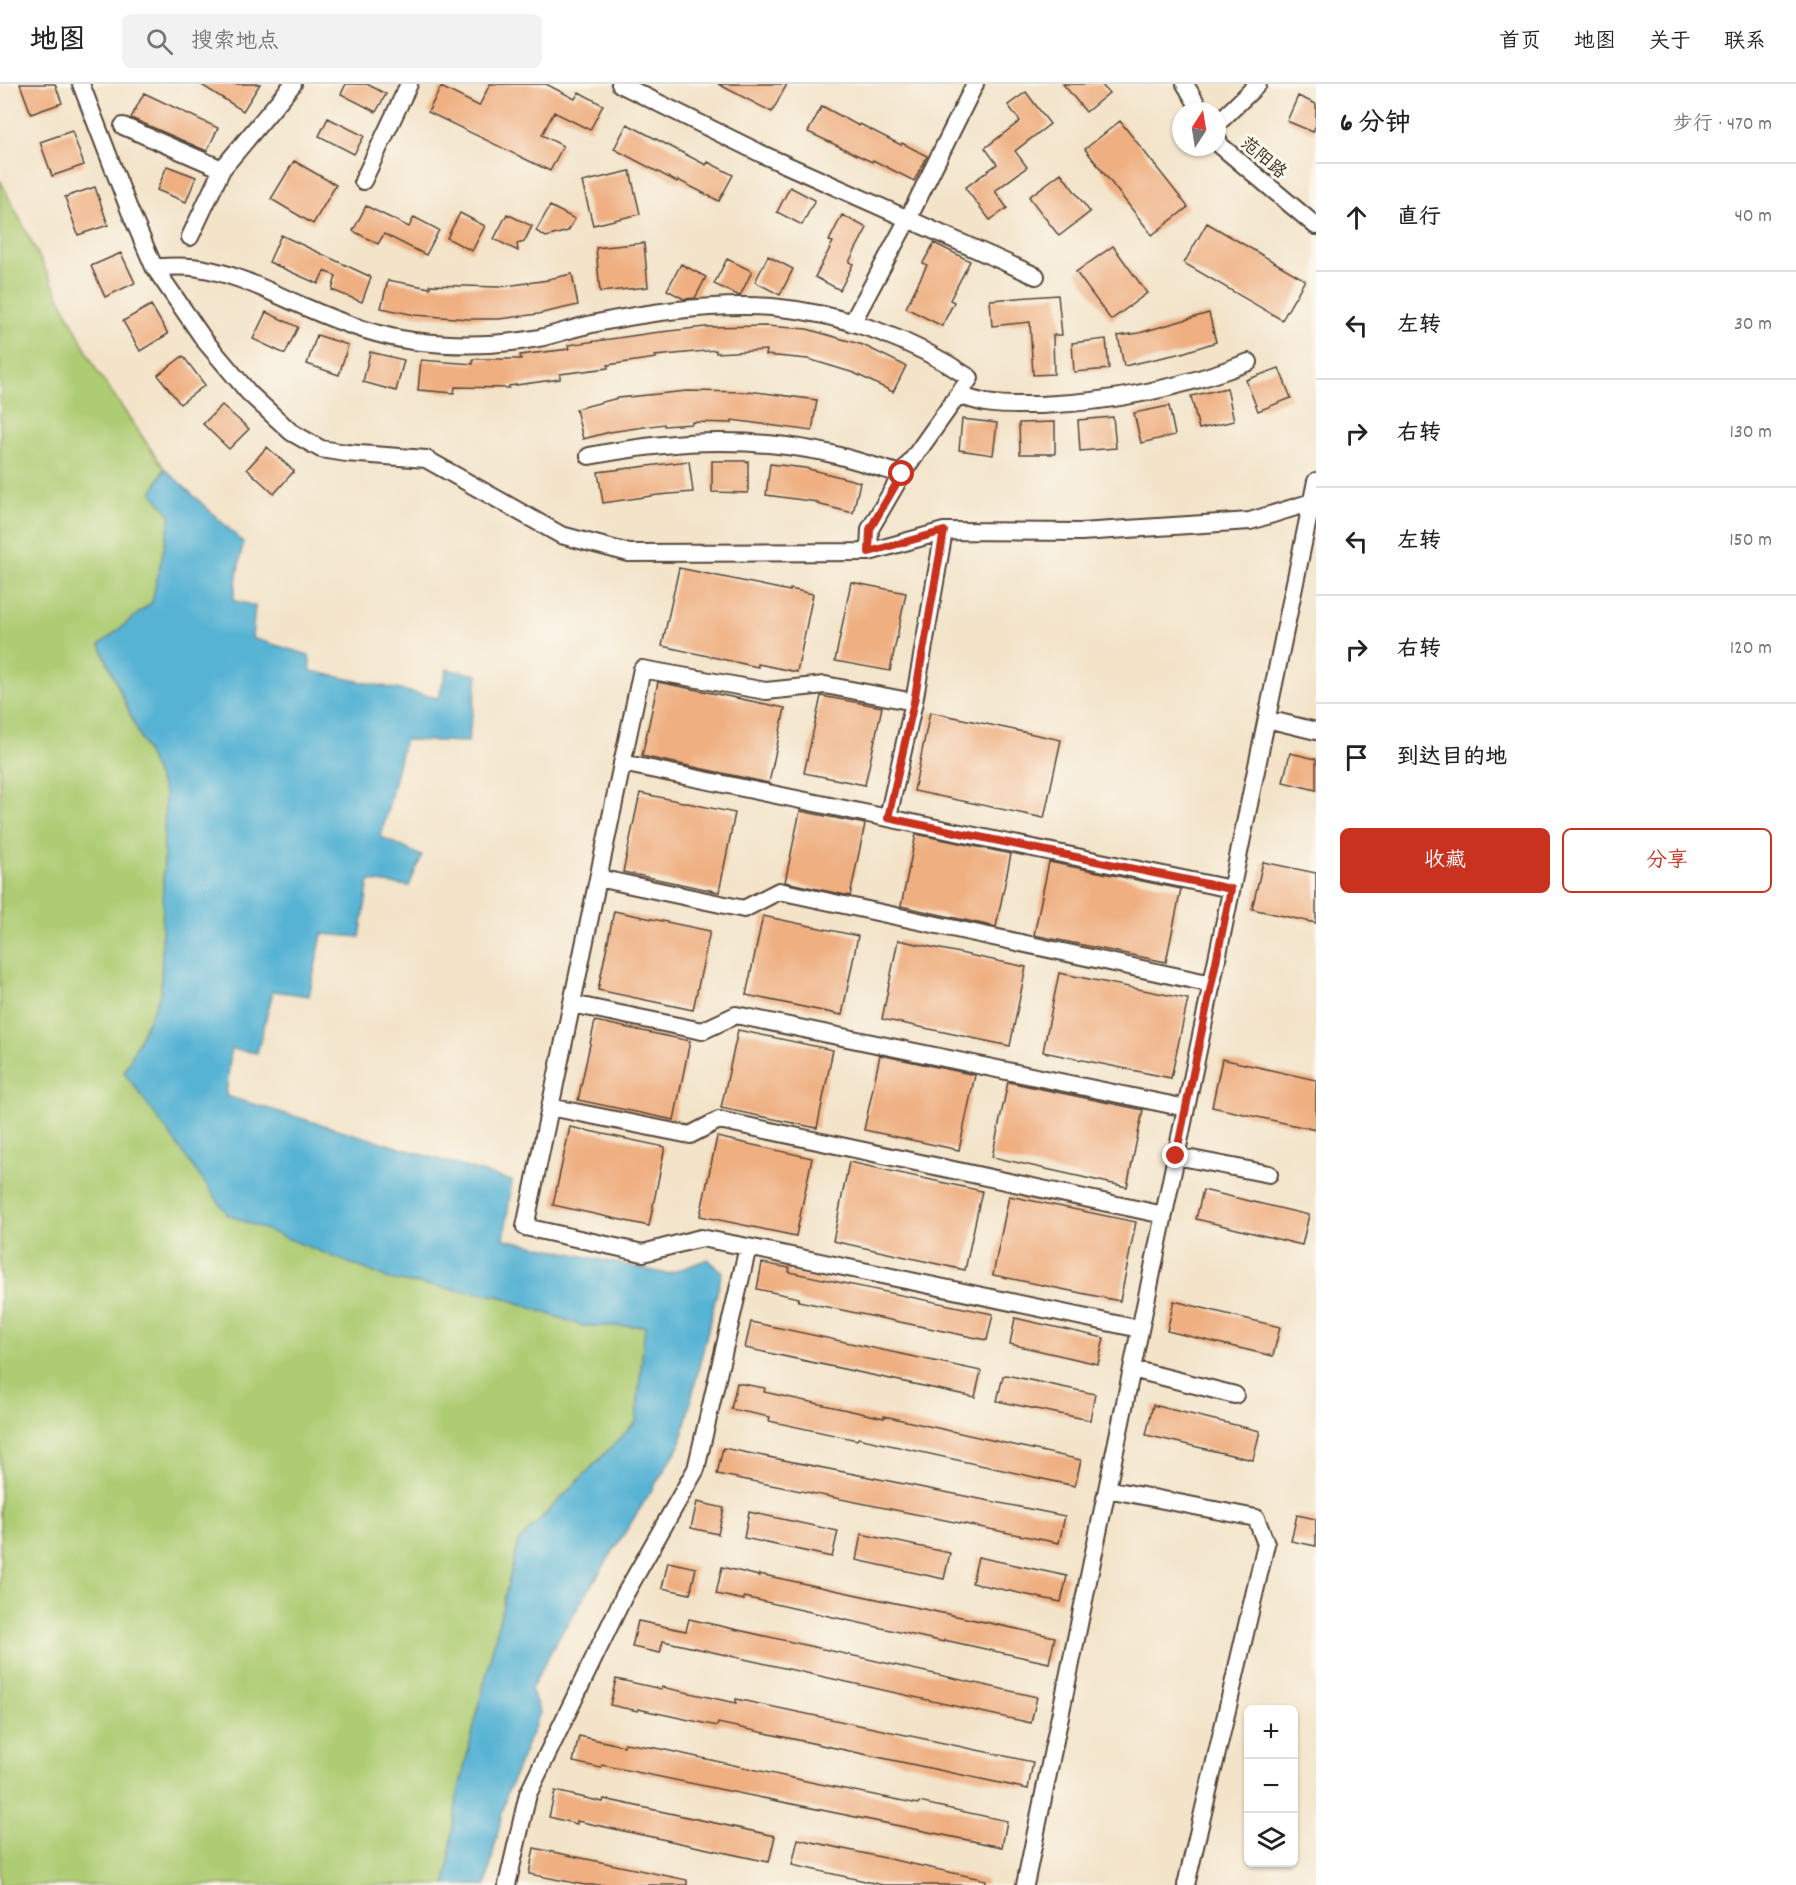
<!DOCTYPE html>
<html lang="zh">
<meta charset="utf-8">
<style>
body{margin:0;font-family:Dekko,"LXGW WenKai TC",sans-serif;background:#f2f2f2;color:#222}
.controls{position:absolute;right:18px;bottom:18px;display:grid;overflow:hidden;border-radius:9px;box-shadow:0 2px 4px #0004}
.controls button{width:54px;height:54px;display:grid;place-items:center;padding:0;border:0;border-bottom:2px solid #e0e0e0;background:#fff;color:#222;font:30px sans-serif}
.compass{position:absolute;left:1172px;top:18px;width:54px;height:54px;border-radius:50%;background:#fff;box-shadow:0 2px 4px #0004;rotate:12deg}
.stop{position:absolute;width:18px;height:18px;margin:-14px;border:4px solid #c8321e;border-radius:50%;background:#fff}
.stop.end{background:#c8321e;border-color:#fff;box-shadow:0 2px 6px #0008}
.list{margin:0;padding:0;list-style:none}
h2{display:flex;justify-content:space-between;align-items:center;height:78px;margin:0;padding:0 24px;font-size:26px}
h2 small{font-size:20px;font-weight:400;color:#767676}
.list li{display:grid;grid-template-columns:39px 1fr auto;gap:18px;align-items:center;box-sizing:border-box;height:108px;padding:0 24px;border-top:2px solid #e0e0e0}
.list b{display:block;font-size:22px;white-space:nowrap}
.list em{font-size:20px;font-style:normal;color:#767676}
.actions{display:flex;gap:12px;padding:18px 24px}
.actions a{flex:1;padding:14px 0;border:2px solid #c8321e;border-radius:9px;text-align:center;font-size:21px;color:#c8321e}
.actions .main{background:#c8321e;color:#fff}
.icon{flex:none;width:33px;height:33px;fill:none;stroke:currentColor;stroke-width:2;stroke-linecap:round;stroke-linejoin:round}
.map{position:relative;flex:none;width:1316px;height:1801px;overflow:hidden}
header{display:flex;align-items:center;gap:36px;box-sizing:border-box;height:84px;padding:0 30px;background:#fff;border-bottom:2px solid #e0e0e0}
header strong{font-size:28px}
nav{display:flex;gap:33px;margin-inline-start:auto;font-size:21px}
.search{width:420px;height:54px;background:#f2f2f2;display:flex;align-items:center;gap:15px;box-sizing:border-box;padding:0 21px;border-radius:9px;color:#767676;font-size:22px}
main{display:flex}
aside{flex:1;background:#fff}
.map>svg:first-child{display:block}
.green{fill:#aecc73;stroke:#747b48;stroke-width:1.5}
.water{fill:#56b3d4;stroke:#486e79;stroke-width:1.5}
.building{fill:#efaf81}
.lines{fill:none;stroke-linecap:round;stroke-linejoin:round}
.minor-casing{stroke:#574638;stroke-width:20}
.minor{stroke:#fff;stroke-width:16}
.route{stroke:#c8321e;stroke-width:8}
.labels{text-anchor:middle;stroke-width:6;stroke-linejoin:round;paint-order:stroke}
.street-label{font-size:18px;fill:#3b2a1e;stroke:#fbf7ec}
</style>
<header>
<strong>地图</strong>
<div class="search"><svg class="icon" aria-label="search" viewBox="0 0 24 24"><circle cx="10" cy="10" r="6"/><path d="M15 15l6 6"/></svg>搜索地点</div>
<nav><a>首页</a><a>地图</a><a>关于</a><a>联系</a></nav>
</header>
<main>
<div class="map">
<svg width="1316" height="1801" viewBox="0 0 1316 1801">
<rect width="100%" height="100%" fill="#fbf7ec"/>
<filter id="ink" filterUnits="userSpaceOnUse"><feTurbulence type="fractalNoise" baseFrequency=".0167" numOctaves="2"/><feDisplacementMap in="SourceGraphic" scale="12" xChannelSelector="R" yChannelSelector="G"/><feConvolveMatrix kernelMatrix="1 2 1 2 8 2 1 2 1" color-interpolation-filters="sRGB"/></filter>
<filter id="wash" filterUnits="userSpaceOnUse"><feTurbulence type="fractalNoise" baseFrequency=".008" numOctaves="4" result="noise"/><feDisplacementMap in="SourceGraphic" scale="24" xChannelSelector="R" yChannelSelector="G"/><feGaussianBlur stdDeviation="1.35" result="paint"/><feColorMatrix in="noise" values="0 0 0 0 0 0 0 0 0 0 0 0 0 0 0 0 0 1.4 0 .05"/><feComposite in="paint" operator="in"/></filter>
<g filter="url(#wash)">
<rect width="100%" height="100%" fill="#f3e3c9"/>
<path class="green" d="M0 96 97 287 164 384 152 409 171 432 152 518 100 561 165 710 161 909 124 988 392 1196 498 1212 583 1242H645L636 1338 518 1458 457 1714 446 1801H0Z"/>
<path class="water" d="M165 385 243 458 233 516 255 522 252 554 309 571 311 587 438 614 447 585 478 591 468 658 404 656 381 753 422 772 409 802 369 797 360 853 322 850 309 912 273 907 257 969 231 965 226 1012 512 1097 504 1155 668 1190 708 1175 722 1188 680 1361 557 1556 531 1605 540 1629 506 1712 486 1801H446L457 1714 518 1458 636 1338 645 1242H583L498 1212 392 1196 228 1131 124 988 161 909 165 710 100 561 152 518 171 432 152 409Z"/>
<g id="blocks">
<path class="building" d="M20 0H55L62 19 31 30Z
M200 0H260L243 27Z
M346 0H367L386 10 376 28 341 10Z
M490 0H546L575 15 579 8 603 21 590 46 554 28 542 51 563 62 550 87 428 28 441 3 479 22Z
M718 0H787L772 28Z
M1063 0H1101L1109 9 1086 28Z
M1026 8 1050 40 1015 67 1027 83 995 107 1007 124 990 136 965 104 997 80 985 64 1020 37 1008 21Z
M144 9 218 44 207 67 131 34Z
M1298 12 1316 20V41L1313 48 1287 37Z
M822 22 859 42 860 40 901 61 902 59 927 72 914 97 873 76 872 78 808 48Z
M328 34 364 52 354 70 319 52Z
M1120 37 1188 123 1152 151 1085 65Z
M627 40 706 81 708 78 733 91 719 117 678 96 677 98 614 65Z
M72 47 84 81 52 92 40 58Z
M294 77 336 101 313 140 271 115Z
M167 82 196 93 186 118 157 106Z
M630 87 640 130 593 141 582 98Z
M1061 89 1090 128 1059 152 1029 113Z
M95 103 108 141 78 151 65 113Z
M790 103 815 116 802 141 777 128Z
M366 122 409 143 414 133 439 146 426 171 384 150 378 160 353 147Z
M550 122 575 135 568 147 546 153 536 147Z
M460 129 485 142 472 167 447 154Z
M507 130 532 142 524 158 517 160 518 167 494 155Z
M842 131 867 144 849 178 853 180 840 206 815 193 833 158 829 157Z
M1207 139 1305 196 1282 236 1184 179Z
M281 151 371 193 362 218 332 206 336 192 324 187 318 200 269 178Z
M644 159 648 203 600 208 596 164Z
M934 159 970 177 950 216 954 218 942 242 906 224 927 181 923 179Z
M1113 162 1147 209 1111 236 1076 188Z
M121 169 135 199 105 213 91 182Z
M768 172 793 185 780 211 755 198Z
M727 175 752 187 740 212 714 200Z
M681 180 706 193 695 214 684 215 667 206Z
M572 190 578 221 538 230 499 235H468L415 231 381 224 388 196 430 204V201L499 203 548 196V195Z
M1058 211 1062 251H1053L1054 290 1033 291 1030 238 992 242 990 216Z
M151 221 168 250 140 267 123 237Z
M266 228 298 243 285 270 253 255Z
M1209 229 1216 258 1182 269 1124 282 1118 252 1139 249Z
M766 242 807 245 863 261 906 282 893 308 854 289 808 275 766 271 767 266 716 269V266L655 272 656 274 608 281V284L560 290V295L509 302V304L455 303 454 309 418 306 421 276 473 280V275H521L520 271 569 265 568 261 652 249 705 243Z
M317 251 348 261 339 291 307 280Z
M1106 255 1109 285 1074 288 1072 259Z
M370 268 404 276 396 307 363 298Z
M183 272 205 301 180 320 158 291Z
M1279 284 1291 314 1258 327 1246 296Z
M1227 304 1234 337 1199 345 1191 312Z
M687 307 749 308V307L817 316 812 347 732 336V339L692 338V340L664 342V340L610 348 583 355 576 325 618 314Z
M222 321 249 345 229 365 203 340Z
M1169 322 1175 351 1141 359 1134 329Z
M1113 333 1116 364 1080 367 1078 336Z
M962 335 997 339 993 371 959 366Z
M1055 338V370H1020L1019 339Z
M267 363 294 387 274 410 247 385Z
M689 377 693 408 658 411 603 419 598 388Z
M712 377H748V409L712 408Z
M770 380 805 384 860 398 853 429 817 420 818 418 766 411Z
M679 484 790 507V505L813 510 797 588 758 580V583L662 562Z
M851 498 906 509 890 587 835 577Z
M658 598 785 624 769 699 642 672Z
M821 612 882 623 865 701 804 689Z
M930 628 1061 656 1044 734 914 707Z
M1290 669 1316 675V706L1283 698Z
M640 709 735 729 719 808 623 788Z
M800 727 865 740 850 812 785 798Z
M916 750 1011 770 996 843 901 822Z
M1049 778 1181 805 1166 878 1034 851Z
M1263 778 1316 789V839L1252 825Z
M614 827 710 847 693 926 598 906Z
M763 832 858 852 842 931 746 911Z
M898 856 1026 883 1010 962 882 935Z
M1059 889 1188 915 1171 994 1043 968Z
M595 937 690 957 674 1036 578 1016Z
M738 946 833 966 817 1044 721 1024Z
M880 971 975 991 959 1066 864 1046Z
M1222 975 1316 996V1046L1212 1023Z
M1008 998 1143 1026 1127 1103 992 1073Z
M570 1043 665 1063 649 1142 553 1121Z
M717 1053 812 1074 796 1152 700 1132Z
M849 1078 982 1107 965 1186 833 1157Z
M1203 1106 1309 1131 1302 1161 1196 1135Z
M1009 1112 1136 1138 1120 1217 993 1191Z
M762 1179 790 1184 789 1188 993 1230 987 1256 798 1217 799 1214 757 1205Z
M1174 1217 1280 1243 1273 1272 1167 1247Z
M1015 1234 1104 1254 1098 1280 1010 1260Z
M751 1238 981 1287 975 1313 745 1264Z
M1006 1291 1095 1310 1090 1336 997 1317 1003 1292Z
M737 1299 765 1304 764 1308 884 1334V1332L915 1339 1081 1376 1075 1402 858 1354 857 1356 769 1337 770 1333 731 1325Z
M1153 1321 1260 1347 1253 1376 1146 1351Z
M723 1364 1065 1432 1059 1459 717 1390Z
M697 1418 724 1424 718 1450 691 1444Z
M749 1428 838 1447 832 1473 744 1454Z
M1297 1431 1316 1435V1462L1291 1457Z
M861 1450 950 1469 944 1495 856 1476Z
M978 1473 1067 1492 1061 1518 972 1499Z
M668 1478 696 1484 690 1510 662 1504Z
M722 1483 759 1492V1490L1055 1553 1049 1579 944 1556V1558L913 1551 744 1513V1516L716 1510Z
M689 1535 1037 1613 1031 1639 663 1557 660 1569 632 1563 638 1537 686 1547Z
M616 1595 661 1605 662 1603 736 1619V1615L1033 1678 1028 1705 718 1639 717 1642 638 1625V1627L610 1621Z
M579 1652 624 1662 625 1659 661 1665 815 1699 918 1720 919 1718 1007 1737 1002 1763 602 1681 601 1684 573 1678Z
M555 1707 603 1718 604 1715 775 1752 769 1778 577 1737V1740L549 1733Z
M798 1755 986 1796V1801H883L792 1781Z
M534 1764 687 1796V1801H585L529 1790Z"/>
</g>
</g>
<g filter="url(#ink)">
<use href="#blocks" fill-opacity="0" stroke="#574638" stroke-width="1.5"/>
<g class="lines">
<g class="minor-casing">
<path id="minor" d="M81 0 129 125 154 183 205 257 249 309 291 348 321 365 346 369 426 375 561 451 629 469 869 468 944 447
M620 0 764 71 1036 192
M1185 0 1201 27
M1217 40 1258 0
M123 42 222 85
M1217 55 1221 62 1316 142
M363 97 409 0
M190 153 222 85 293 0
M154 183C169 183 185 181 199 184 237 190 270 208 305 223 339 238 376 252 413 257 454 262 498 262 539 254 557 250 574 244 592 240 650 228 713 219 772 223 842 229 912 255 970 294L902 390 870 445 869 468
M852 239 908 135 975 0
M959 312C968 314 977 317 986 319 1004 322 1024 321 1041 321 1113 318 1182 304 1249 278
M589 372C668 357 738 352 818 367 846 372 874 383 902 390
M1267 635 1316 647
M622 679 1231 805
M888 733 914 618
M598 794 744 825 779 807 1212 900
M572 920 702 947 736 931 1186 1024
M550 1023 690 1051 719 1036 1164 1131
M1176 1072 1269 1090
M748 1163 1140 1245
M1132 1285 1235 1311
M1107 1405 1256 1434 1266 1460 1186 1801
M507 1801 528 1710 624 1512 696 1385 748 1163 701 1154 643 1169 525 1143 642 585 766 607 825 601 914 618 944 447 1081 448 1250 437 1312 418
M1025 1801 1316 397"/>
</g>
<use href="#minor" class="minor"/>
</g>
</g>
<g class="lines" filter="url(#ink)">
<path class="route" d="M902 390 870 445 869 468 944 447 914 618 888 734 1231 805 1176 1072"/>
</g>
<g class="labels">
<g class="street-label">
<text transform="translate(1264 73) rotate(40)" y="6">范阳路</text>
</g>
</g>
</svg>
<div class="controls">
<button>+</button>
<button>−</button>
<button><svg class="icon" aria-label="layers" viewBox="0 0 24 24"><path d="M12 4l9 5-9 5-9-5zM3 14l9 5 9-5"/></svg></button>
</div>
<svg class="compass" viewBox="-18 -18 36 36"><path d="M0-13l5 13h-10z" fill="#e53935"/><path d="M0 13l5-13h-10z" fill="#767676"/></svg>
<div class="stop" style="left:902px;top:390px"></div>
<div class="stop end" style="left:1176px;top:1072px"></div>
</div>
<aside>
<h2>6 分钟<small>步行 · 470 m</small></h2>
<ul class="list">
<li><svg class="icon" aria-label="ahead" viewBox="0 0 24 24"><path d="M12 20V5M6 11l6-6 6 6"/></svg><div><b>直行</b></div><em>40 m</em></li>
<li><svg class="icon" aria-label="left" viewBox="0 0 24 24"><path d="M17 20v-9H6M10 6l-5 5 5 5"/></svg><div><b>左转</b></div><em>30 m</em></li>
<li><svg class="icon" aria-label="right" viewBox="0 0 24 24"><path d="M7 20v-9h11M14 6l5 5-5 5"/></svg><div><b>右转</b></div><em>130 m</em></li>
<li><svg class="icon" aria-label="left" viewBox="0 0 24 24"><path d="M17 20v-9H6M10 6l-5 5 5 5"/></svg><div><b>左转</b></div><em>150 m</em></li>
<li><svg class="icon" aria-label="right" viewBox="0 0 24 24"><path d="M7 20v-9h11M14 6l5 5-5 5"/></svg><div><b>右转</b></div><em>120 m</em></li>
<li><svg class="icon" aria-label="arrive" viewBox="0 0 24 24"><path d="M6 21V4h12l-3 4 3 4H6"/></svg><div><b>到达目的地</b></div></li>
</ul>
<div class="actions"><a class="main">收藏</a><a>分享</a></div>
</aside>
</main>
